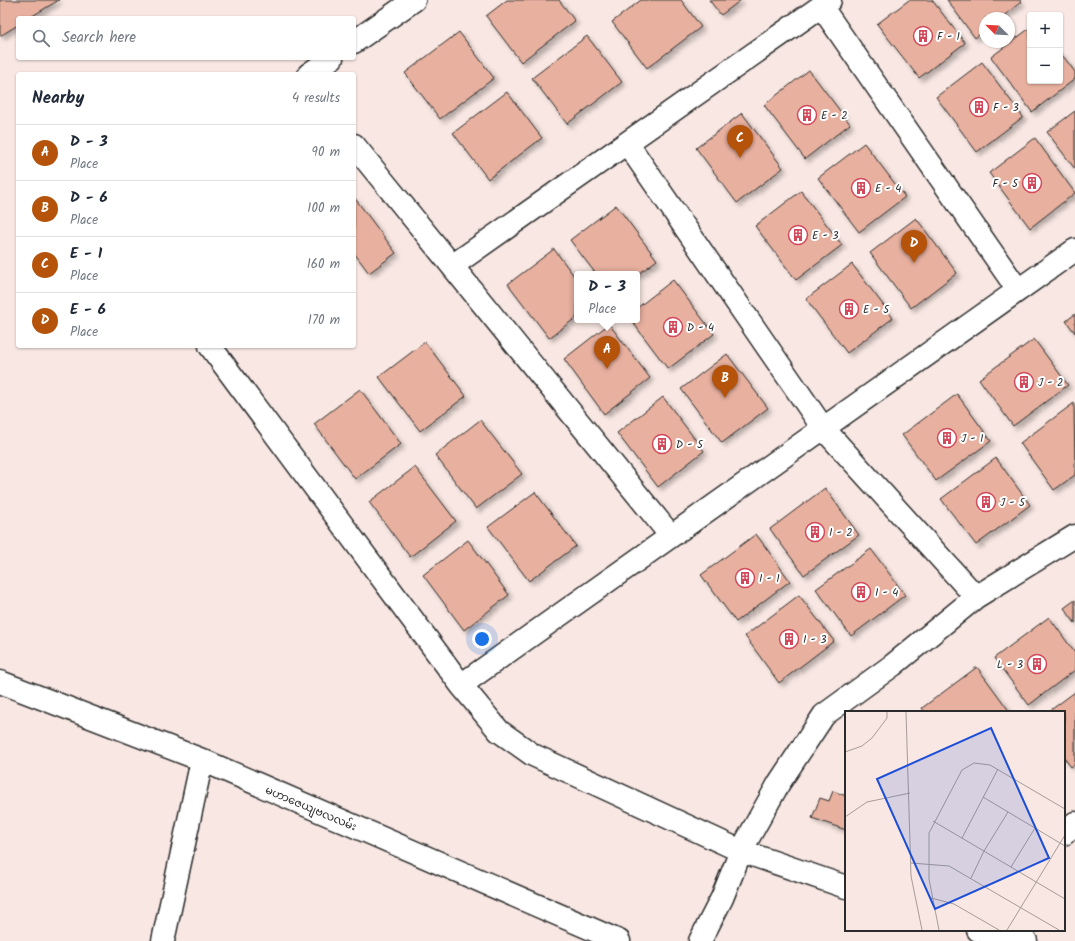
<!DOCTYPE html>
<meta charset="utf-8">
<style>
body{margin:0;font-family:Kalam,"Noto Sans Myanmar",sans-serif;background:#f2f2f3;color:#1f2937}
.controls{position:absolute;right:12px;top:12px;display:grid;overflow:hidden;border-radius:4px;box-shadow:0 1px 3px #0004}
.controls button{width:36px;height:36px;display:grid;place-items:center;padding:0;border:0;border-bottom:1px solid #e0e1e3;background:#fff;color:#1f2937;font:20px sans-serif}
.compass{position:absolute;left:979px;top:12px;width:36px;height:36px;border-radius:50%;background:#fff;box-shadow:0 1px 3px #0004;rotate:294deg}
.you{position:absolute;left:482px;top:639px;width:14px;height:14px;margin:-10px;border:3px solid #fff;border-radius:50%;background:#1a73e8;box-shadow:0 0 0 6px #1a73e833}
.badge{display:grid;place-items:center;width:26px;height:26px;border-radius:50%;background:#b45309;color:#fff;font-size:13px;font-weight:700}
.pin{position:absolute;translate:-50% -33px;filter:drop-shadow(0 1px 2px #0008)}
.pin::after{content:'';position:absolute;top:21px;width:14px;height:12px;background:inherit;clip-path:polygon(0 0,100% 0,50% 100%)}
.popup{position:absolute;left:574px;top:271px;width:66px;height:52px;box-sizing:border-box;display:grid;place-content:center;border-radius:4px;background:#fff;filter:drop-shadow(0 1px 3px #0005);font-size:13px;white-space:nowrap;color:#747a83}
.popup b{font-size:15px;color:#1f2937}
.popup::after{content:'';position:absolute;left:50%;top:100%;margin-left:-8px;border:8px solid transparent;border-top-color:#fff}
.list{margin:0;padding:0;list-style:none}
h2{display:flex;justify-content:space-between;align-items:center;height:52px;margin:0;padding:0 16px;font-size:17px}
h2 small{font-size:13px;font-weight:400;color:#747a83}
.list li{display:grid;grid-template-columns:26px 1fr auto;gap:12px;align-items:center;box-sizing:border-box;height:56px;padding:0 16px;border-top:1px solid #e0e1e3}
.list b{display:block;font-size:15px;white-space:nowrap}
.list p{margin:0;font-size:13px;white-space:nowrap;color:#747a83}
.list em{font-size:13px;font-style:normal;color:#747a83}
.icon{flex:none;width:22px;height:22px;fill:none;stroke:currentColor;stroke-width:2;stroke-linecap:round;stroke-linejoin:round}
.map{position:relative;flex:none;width:1075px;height:941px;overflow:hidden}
.search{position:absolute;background:#fff;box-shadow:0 1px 3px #0004;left:16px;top:16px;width:340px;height:44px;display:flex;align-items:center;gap:10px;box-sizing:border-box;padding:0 14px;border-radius:4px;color:#747a83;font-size:15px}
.panel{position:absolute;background:#fff;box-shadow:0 1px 3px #0004;left:16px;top:72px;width:340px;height:276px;border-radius:4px}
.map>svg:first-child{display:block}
.building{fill:#e8b09f;stroke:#2b2b2b;filter:url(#shadow)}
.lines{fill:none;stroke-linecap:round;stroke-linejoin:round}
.minor-casing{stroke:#2b2b2b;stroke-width:25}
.minor{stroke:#fff;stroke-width:22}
.labels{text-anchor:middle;stroke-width:4;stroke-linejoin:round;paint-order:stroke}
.poi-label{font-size:11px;fill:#2b2b2b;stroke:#fff;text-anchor:start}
.street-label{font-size:11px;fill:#2b2b2b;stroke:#fff}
.inset-road{fill:none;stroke:#a69c99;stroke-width:1}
.view{fill:#1d4ed8;fill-opacity:0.15;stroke:#1d4ed8;stroke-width:2}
.inset-edge{fill:none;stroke:#2b2b2b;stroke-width:2}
</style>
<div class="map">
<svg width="1075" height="941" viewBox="0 0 1075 941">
<defs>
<filter id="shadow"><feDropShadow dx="3.5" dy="3.5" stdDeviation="2" flood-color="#0004"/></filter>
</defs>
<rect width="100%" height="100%" fill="#f8e7e2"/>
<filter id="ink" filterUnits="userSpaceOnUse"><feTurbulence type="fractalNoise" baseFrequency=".025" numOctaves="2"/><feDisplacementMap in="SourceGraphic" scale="8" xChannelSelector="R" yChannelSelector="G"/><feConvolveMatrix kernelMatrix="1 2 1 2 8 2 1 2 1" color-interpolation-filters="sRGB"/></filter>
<g filter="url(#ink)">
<path class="building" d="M0 0H59L29 18H18V25L0 36Z
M507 0H559L575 21 521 62 486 16Z
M641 0H681L701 27 647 68 612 22Z
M709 0H741L721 15Z
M909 0H932L965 43 919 78 877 24Z
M947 0H1020L1021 2 1001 18H985V30L975 38Z
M1030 28V81H1060V52L1075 72V79L1032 112 991 57Z
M459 32 494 78 440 119 405 73Z
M587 36 622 82 567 124 532 78Z
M982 62 1023 117 977 152 936 97Z
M809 70 850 124 805 159 764 105Z
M507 92 542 138 488 179 453 133Z
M1075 111V169L1047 132Z
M742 113 783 168 737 203 696 148Z
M1035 138 1075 193 1030 228 989 173Z
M864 143 905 197 859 232 818 178Z
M801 191 842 245 796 280 755 226Z
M354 197 396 253 369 273 354 253Z
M616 205 657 260 637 275 596 274 570 240Z
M916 218 957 273 911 308 870 253Z
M554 249 577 280V317L549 338 508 284Z
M852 264 893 318 847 353 806 299Z
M673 280 714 334 668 369 631 320H637V308Z
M1075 314V333L1066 321Z
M609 324 650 378 604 414 564 359Z
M1034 339 1068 385 1013 426 979 379Z
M425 342 466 396 420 431 379 377Z
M727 354 768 408 722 443 681 389Z
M360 389 401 444 355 479 314 424Z
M957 394 991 441 936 481 902 435Z
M663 397 704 451 658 487 617 433Z
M1074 403 1075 475 1054 490 1020 443Z
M480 420 522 474 476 509 435 455Z
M996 458 1030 505 976 545 941 499Z
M415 467 456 521 410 557 369 502Z
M825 488 859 535 804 575 770 529Z
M535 492 576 546 529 581 488 527Z
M756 534 790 581 736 622 701 575Z
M468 540 509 595 464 630 423 575Z
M871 549 905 595 851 636 816 589Z
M799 595 834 641 779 683 745 636Z
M1075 600V623L1064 608Z
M1049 617 1075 653V670L1029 705 994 658Z
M977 667 1010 712H925L922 708Z
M1075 692V764L1071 767 1064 758V712H1048Z
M833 791 846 796V830L812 818 820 798 829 801Z"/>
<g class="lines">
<g class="minor-casing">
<path id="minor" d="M821 6 1018 290
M354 42 414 0
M309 74 332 58
M627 143 823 428 976 597
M354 145 671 536
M452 266 830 0
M210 346 461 685 499 731 533 755 741 851 846 887
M0 682 202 760 619 941
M461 685 1075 250
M1064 834 1075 823
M978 930 1026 941
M163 941 202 760
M700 941 722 898 741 851 779 783 824 715 893 665 976 597 1075 536"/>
</g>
<use href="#minor" class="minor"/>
</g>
</g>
<defs>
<g id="building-ring" transform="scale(1)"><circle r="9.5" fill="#fff" stroke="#d1495b" stroke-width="1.5"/><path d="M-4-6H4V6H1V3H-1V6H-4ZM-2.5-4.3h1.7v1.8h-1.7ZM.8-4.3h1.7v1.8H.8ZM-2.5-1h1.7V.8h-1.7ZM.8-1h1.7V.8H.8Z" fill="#d1495b"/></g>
</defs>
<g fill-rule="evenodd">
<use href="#building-ring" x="923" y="36"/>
<use href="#building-ring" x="979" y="107"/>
<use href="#building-ring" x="807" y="115"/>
<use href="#building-ring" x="1032" y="183"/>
<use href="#building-ring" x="861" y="188"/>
<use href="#building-ring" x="798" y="235"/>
<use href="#building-ring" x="849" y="309"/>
<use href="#building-ring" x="673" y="327"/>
<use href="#building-ring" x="1024" y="382"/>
<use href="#building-ring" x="947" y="438"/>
<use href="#building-ring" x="662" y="444"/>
<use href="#building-ring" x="986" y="502"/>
<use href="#building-ring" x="815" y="532"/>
<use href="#building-ring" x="745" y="578"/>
<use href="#building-ring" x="861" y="592"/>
<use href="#building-ring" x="789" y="639"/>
<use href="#building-ring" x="1037" y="664"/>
</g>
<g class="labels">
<g class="poi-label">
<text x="937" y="40">F - 1</text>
<text x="993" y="111">F - 3</text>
<text x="821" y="119">E - 2</text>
<text x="1018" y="187" text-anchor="end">F - 5</text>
<text x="875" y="192">E - 4</text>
<text x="812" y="239">E - 3</text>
<text x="863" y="313">E - 5</text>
<text x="687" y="331">D - 4</text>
<text x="1038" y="386">J - 2</text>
<text x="961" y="442">J - 1</text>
<text x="676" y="448">D - 5</text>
<text x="1000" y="506">J - 5</text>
<text x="829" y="536">I - 2</text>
<text x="759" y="582">I - 1</text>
<text x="875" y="596">I - 4</text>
<text x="803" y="643">I - 3</text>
<text x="1023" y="668" text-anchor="end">L - 3</text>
</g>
<g class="street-label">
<text transform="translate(311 808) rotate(23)" y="4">မဟာဇေယျဗလလမ်း</text>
</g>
</g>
<g transform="translate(845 711)">
<rect width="220" height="220" fill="#f8e7e2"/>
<path class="inset-road" d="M61 1 66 165 77 219M0 41 17 35 27 27 42 7V1M138 86 220 135M0 106 22 91 65 82M88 110 220 188M117 127 153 58M66 152 104 155 214 219M166 156 190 117M126 167 139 140 163 101M86 187 109 193 154 219M94 219 84 168V122L117 59 129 52 145 54 220 98M162 219 220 124"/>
<path class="view" d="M146 17 204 147 90 198 32 68Z"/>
<rect width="220" height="220" class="inset-edge"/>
</g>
</svg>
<div class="controls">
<button>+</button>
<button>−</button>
</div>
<svg class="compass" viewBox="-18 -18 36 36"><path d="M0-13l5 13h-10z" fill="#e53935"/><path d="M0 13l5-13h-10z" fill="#747a83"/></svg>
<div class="you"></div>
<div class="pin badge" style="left:607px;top:369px">A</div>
<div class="popup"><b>D - 3</b>Place</div>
<div class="pin badge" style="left:725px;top:398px">B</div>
<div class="pin badge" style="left:740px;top:158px">C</div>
<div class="pin badge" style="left:914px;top:263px">D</div>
<div class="search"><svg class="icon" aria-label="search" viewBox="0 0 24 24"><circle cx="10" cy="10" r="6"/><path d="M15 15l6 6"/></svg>Search here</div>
<section class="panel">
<h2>Nearby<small>4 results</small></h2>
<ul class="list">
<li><span class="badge">A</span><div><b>D - 3</b><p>Place</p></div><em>90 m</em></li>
<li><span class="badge">B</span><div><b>D - 6</b><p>Place</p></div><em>100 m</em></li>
<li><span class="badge">C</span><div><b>E - 1</b><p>Place</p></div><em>160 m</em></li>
<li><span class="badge">D</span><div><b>E - 6</b><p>Place</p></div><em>170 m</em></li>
</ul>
</section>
</div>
